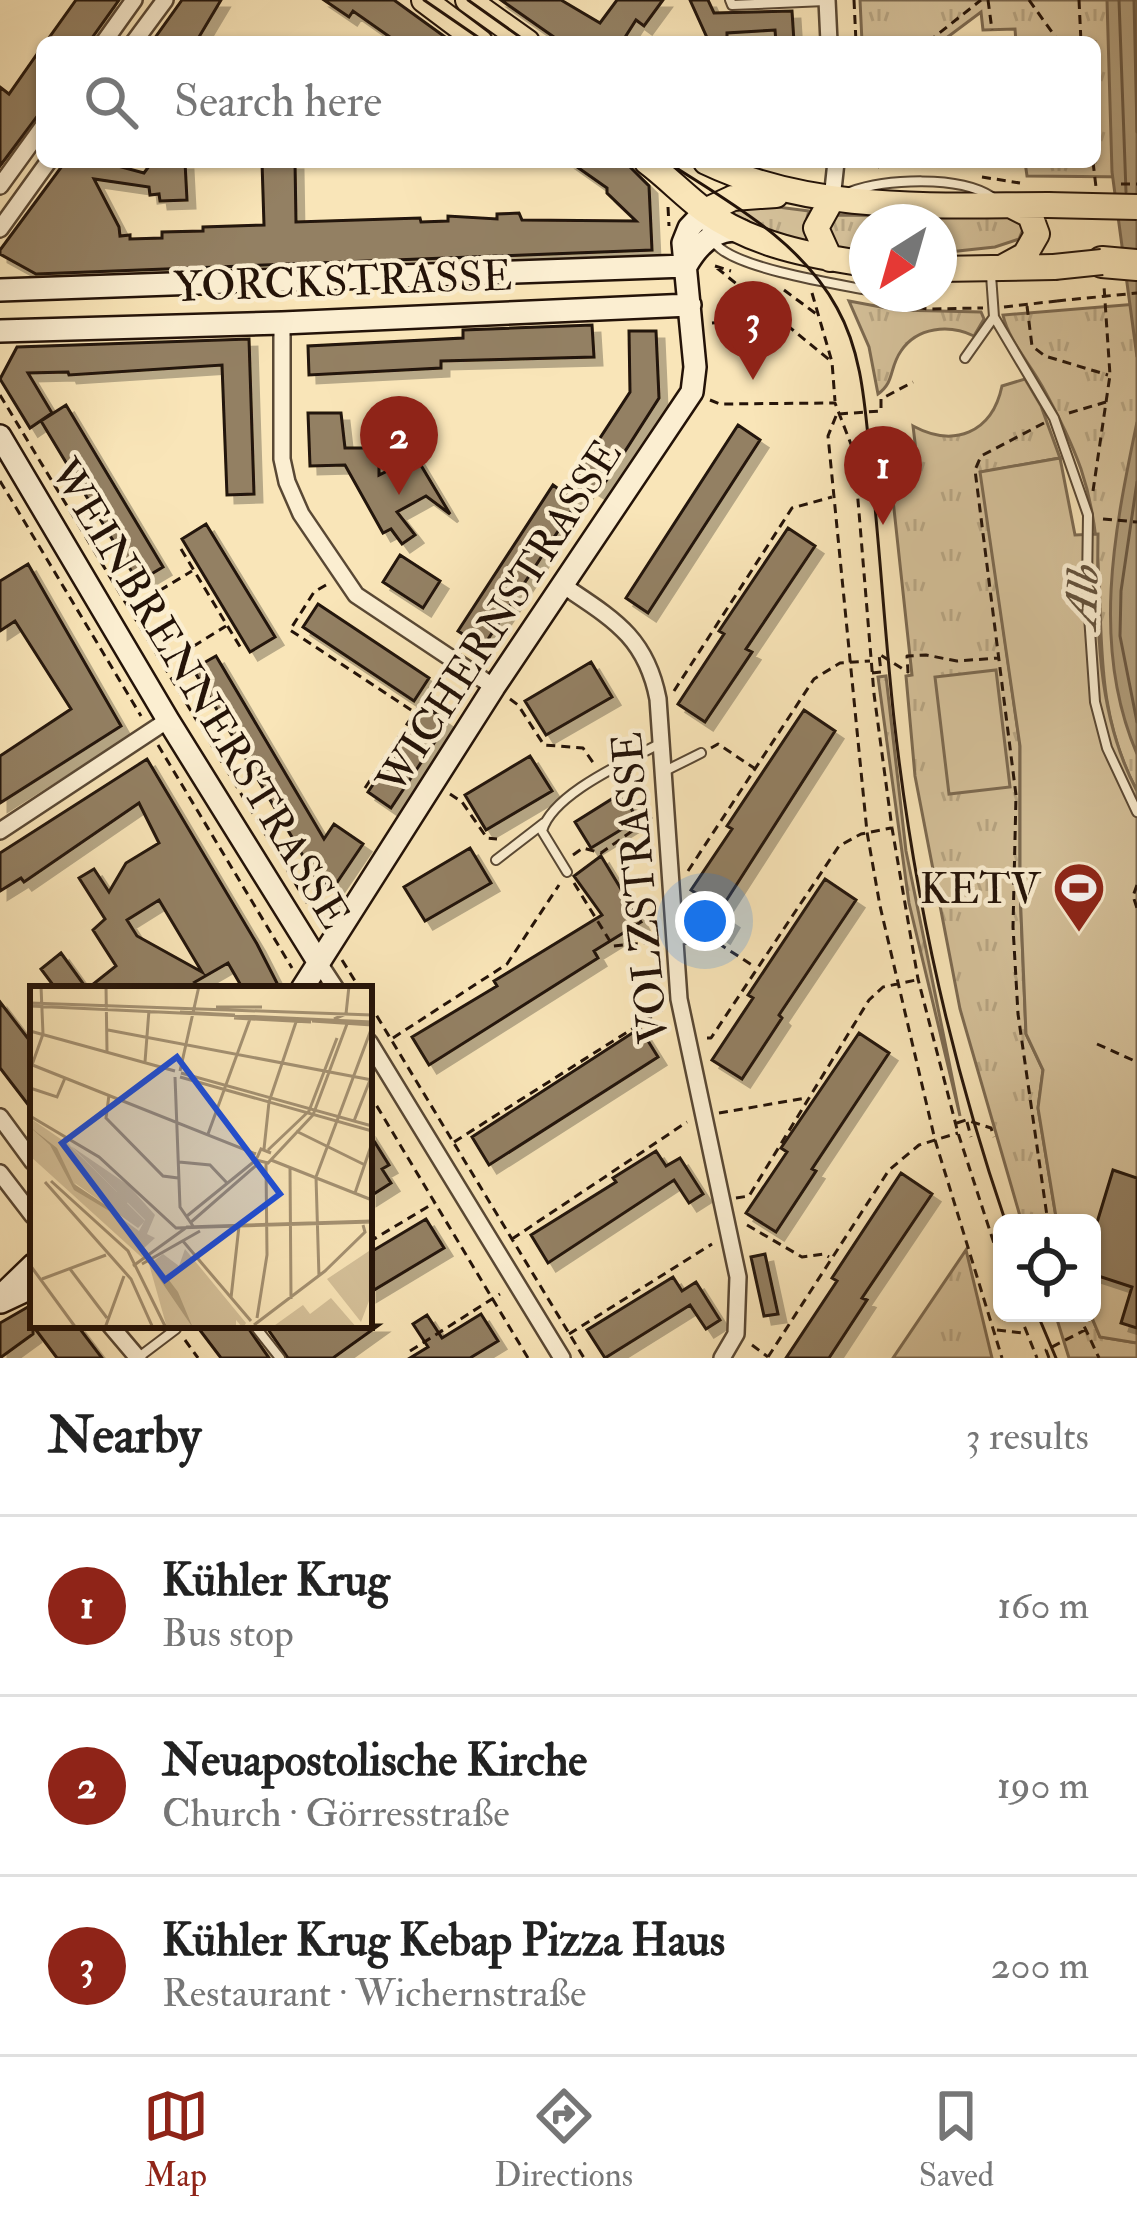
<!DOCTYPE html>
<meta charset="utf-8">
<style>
body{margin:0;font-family:"IM FELL Double Pica",serif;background:#f6f6f6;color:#222}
.controls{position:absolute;right:36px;bottom:36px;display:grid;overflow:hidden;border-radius:18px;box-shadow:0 3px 9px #0004}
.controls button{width:108px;height:108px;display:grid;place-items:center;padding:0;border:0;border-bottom:3px solid #e0e0e0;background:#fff;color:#222;font:60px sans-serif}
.compass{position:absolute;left:849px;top:204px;width:108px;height:108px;border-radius:50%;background:#fff;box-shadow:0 3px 9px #0004;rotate:217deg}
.you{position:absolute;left:705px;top:921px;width:42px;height:42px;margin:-30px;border:9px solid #fff;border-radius:50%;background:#1a73e8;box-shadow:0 0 0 18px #1a73e833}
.badge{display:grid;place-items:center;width:78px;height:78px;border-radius:50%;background:#8f2418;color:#fff;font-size:39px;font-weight:700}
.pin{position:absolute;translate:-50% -99px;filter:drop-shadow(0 3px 6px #0008)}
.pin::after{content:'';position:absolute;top:63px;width:42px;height:36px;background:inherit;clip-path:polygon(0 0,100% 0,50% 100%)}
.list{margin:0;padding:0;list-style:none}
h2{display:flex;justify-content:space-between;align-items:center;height:156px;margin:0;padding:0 48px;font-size:51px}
h2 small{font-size:39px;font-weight:400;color:#767676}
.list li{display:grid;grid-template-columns:78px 1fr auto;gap:36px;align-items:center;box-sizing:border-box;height:180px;padding:0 48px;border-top:3px solid #e0e0e0}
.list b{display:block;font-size:45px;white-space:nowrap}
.list p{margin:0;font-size:39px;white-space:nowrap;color:#767676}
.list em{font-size:39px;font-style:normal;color:#767676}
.icon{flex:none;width:66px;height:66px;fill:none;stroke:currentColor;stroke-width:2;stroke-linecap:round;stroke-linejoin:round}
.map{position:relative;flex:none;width:1137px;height:1358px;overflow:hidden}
.search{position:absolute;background:#fff;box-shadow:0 3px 9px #0004;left:36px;right:36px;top:36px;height:132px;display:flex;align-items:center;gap:30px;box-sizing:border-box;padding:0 42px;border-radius:18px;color:#767676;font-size:45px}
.sheet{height:696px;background:#fff}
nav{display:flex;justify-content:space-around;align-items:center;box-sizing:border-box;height:168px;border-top:3px solid #e0e0e0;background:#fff;font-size:33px;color:#767676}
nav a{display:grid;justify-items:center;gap:6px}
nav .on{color:#8f2418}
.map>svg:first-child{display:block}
.grass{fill:url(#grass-tufts);stroke:#7c6a51;stroke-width:3}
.pitch{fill:#d5c19a;stroke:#7c6a51;stroke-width:3}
.water{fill:#b19e7c;stroke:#79664e;stroke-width:3}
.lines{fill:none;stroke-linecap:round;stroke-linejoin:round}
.shore{stroke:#6a5842;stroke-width:3}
.building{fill:#938064;stroke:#241308;stroke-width:3;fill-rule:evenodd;filter:url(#shadow)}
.lane-casing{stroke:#594834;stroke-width:12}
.street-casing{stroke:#594834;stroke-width:20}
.secondary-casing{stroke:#241308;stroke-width:26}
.primary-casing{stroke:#241308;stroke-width:28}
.highway-casing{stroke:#241308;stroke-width:34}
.path{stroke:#241308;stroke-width:3;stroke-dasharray:9 6;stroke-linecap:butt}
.lane{stroke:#fbeed1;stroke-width:8}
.street{stroke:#fbeed1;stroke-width:15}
.secondary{stroke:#fbeed1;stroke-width:21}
.primary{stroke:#f9e5b8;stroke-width:24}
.highway{stroke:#f9e5b8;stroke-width:30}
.tram{stroke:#241308;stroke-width:3}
.primary-bridge-casing{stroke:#241308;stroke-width:28;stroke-linecap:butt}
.path-bridge{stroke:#241308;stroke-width:3;stroke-dasharray:9 6;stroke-linecap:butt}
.primary-bridge{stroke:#f9e5b8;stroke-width:24}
.labels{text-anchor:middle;stroke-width:9;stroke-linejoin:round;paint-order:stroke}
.street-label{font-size:42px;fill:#241308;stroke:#fbeed1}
.poi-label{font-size:42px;fill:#241308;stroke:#fbeed1;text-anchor:end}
.water-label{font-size:45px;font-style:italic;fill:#63523c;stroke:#fbeed1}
.inset-road{fill:none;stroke:#a49172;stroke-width:3}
.view{fill:#1d4ed8;fill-opacity:0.15;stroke:#1d4ed8;stroke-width:6}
.inset-edge{fill:none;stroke:#241308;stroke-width:6}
</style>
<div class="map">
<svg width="1137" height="1358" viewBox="0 0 1137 1358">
<defs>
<pattern id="grass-tufts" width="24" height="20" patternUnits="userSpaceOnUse" patternTransform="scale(3)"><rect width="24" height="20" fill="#d5c19a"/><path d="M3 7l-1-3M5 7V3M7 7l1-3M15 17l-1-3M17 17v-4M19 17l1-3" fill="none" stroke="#b7a583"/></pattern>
<filter id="shadow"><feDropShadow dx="8" dy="8" stdDeviation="0" flood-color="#0004"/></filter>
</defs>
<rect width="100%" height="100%" fill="#f9e5b8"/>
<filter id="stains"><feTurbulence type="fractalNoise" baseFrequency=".00167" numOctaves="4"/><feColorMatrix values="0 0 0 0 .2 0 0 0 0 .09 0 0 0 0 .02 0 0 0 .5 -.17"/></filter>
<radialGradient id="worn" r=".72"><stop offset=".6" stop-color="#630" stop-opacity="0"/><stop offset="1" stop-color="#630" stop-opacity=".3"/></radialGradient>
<path class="grass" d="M860 0H1137V290L1132 177 1027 176 1025 162H1095V42H1016L1015 29 983 30 981 12 941 42H862Z
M754 204 809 211 805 225 809 244 752 226 725 212Z
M830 215 1011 217 1024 227 1019 239 995 247 939 253V222H867V253L842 251 828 235Z
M849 301 897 310 981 312 984 319 974 336C949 324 917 327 901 351 889 368 895 382 878 394L869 347Z
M1137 304V791C1078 680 1118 579 1081 469 1071 441 1057 413 1042 386 1030 364 1008 339 1003 315Z
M1025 379 1041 406 1060 458 981 472 1020 746V889L1026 1034 1043 1070 1038 1108 1057 1223H1022L960 1009 915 776 906 676 912 675 889 463 917 459 913 426C954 448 992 433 1002 386Z
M886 676 906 851 960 1116 909 903 878 677Z
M966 1250 992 1358H893Z
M1055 1313H1090L1100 1337 1137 1343V1358H1069Z"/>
<path class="pitch" d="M1060 458 1075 535 1098 534C1097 622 1095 712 1137 791V1343L1100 1337 1090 1313 1092 1223H1057L1038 1108 1043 1070 1026 1034 1020 889V746L980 472Z
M996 670 1010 787 949 794 935 677Z"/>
<path class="water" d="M1107 0H1137V357L1112 172Z
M1137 422V754C1091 647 1114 532 1137 422Z"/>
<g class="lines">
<path class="shore" d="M1119 0 1126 192
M1134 0 1137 132
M1137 482 1121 591 1120 636 1137 722"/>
</g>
<path class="building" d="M76 0H119L89 42H46Z
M182 0H221L196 42H152Z
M324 0H394L452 42H397L353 11 349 17Z
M501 0H561L600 23 617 0H663L644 26 636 20 622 42H561Z
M690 0H708L714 13 792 11 794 42H776L775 30 727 33V42H709Z
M42 47V110L0 166V87L9 94Z
M65 162H103L144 173 152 162H185L187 200 160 201 159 194 150 195 149 187 94 179 119 227 120 236 130 235V239L162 238V232L203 231V227L264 225 262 162H295L296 222 420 218 421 222 448 221V216L497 219V214L519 213 522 220 636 221 607 193V188L570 162H625L649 186 652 250 36 274 0 254V250Z
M592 325 594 357 441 361V368L309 375 308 346 463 338V330Z
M629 331H656L659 398 599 492 588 485 483 647 458 631 553 485 564 493 630 392Z
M249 339 254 494 227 495 222 365 69 375 68 372 28 373 52 413 30 428 0 379 17 347Z
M66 405 163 567 138 582 41 421Z
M308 413H341L345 448H379V475L416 457 450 514 426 496 397 512 415 535 402 544 391 529 383 533 345 465 310 466Z
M738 425 760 440 648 613 626 598Z
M206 524 275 637 250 652 182 539Z
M788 528 815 546 746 649 752 652 705 722 678 704 724 634 719 631Z
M400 555 440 581 423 608 383 582Z
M28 564 121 726 0 803V756L71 709 15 621 0 631V581Z
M318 604 429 678 414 701 303 627Z
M216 656 324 839 334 824 363 844 336 884 319 883 193 669Z
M591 662 612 697 546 735 525 701Z
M425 706 448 722 391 808 368 792Z
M804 710 835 731 719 912 731 920 722 935 694 916 705 899 691 890 732 829 727 826Z
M530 756 552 791 486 830 465 795Z
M147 759 257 944 280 989H243L228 963 195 982 207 989H87L116 966 93 930 105 919 79 878 94 869 109 892 126 863 159 843 139 803 24 882 21 878 0 891V853ZM159 900 202 972 137 936 127 920Z
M623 792 637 820 591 848 575 822Z
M470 848 491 883 425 921 404 887Z
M601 856 641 922 594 951 598 958 429 1065 412 1037 497 986 494 981 602 915 574 876Z
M825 879 856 900 779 1015 782 1018 742 1079 712 1060 753 998 748 995Z
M61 953 87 989H56L41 969Z
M0 1002 33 1045V1111L0 1068Z
M640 1028 658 1057 489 1165 472 1137Z
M859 1033 889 1053 812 1169 816 1171 776 1232 746 1213 787 1152 781 1148Z
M369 1133 389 1165 382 1169 391 1183 369 1197Z
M656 1151 666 1166 680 1158 703 1194 689 1203 674 1180 548 1263 531 1235 616 1182 613 1178Z
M1113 1170 1137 1178V1328L1121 1323 1132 1287 1092 1274V1239Z
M901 1173 932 1194 862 1298 867 1300 829 1358H786L837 1281 832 1278Z
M426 1219 444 1248 369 1293V1253Z
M765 1254 778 1314 764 1316 751 1257Z
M673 1277 682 1291 696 1282 720 1320 706 1329 690 1305 605 1358 587 1330Z
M33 1304V1325H77L102 1358H57L33 1326V1334L0 1358V1323Z
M481 1314 498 1341 470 1358H410L428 1347 413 1324 427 1315 442 1338Z
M196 1325H246L269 1358H221Z
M265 1325H379L333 1358H288Z"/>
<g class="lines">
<g class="lane-casing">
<path id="lane" d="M730 0 732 5 825 1
M850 192C886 179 959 175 992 197
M701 217C707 229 710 241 721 249 749 270 831 283 867 290
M991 275 994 317 1054 418 1088 515 1087 587 1095 702 1107 748 1137 812
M965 358 994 317
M665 771 701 753
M496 860 544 823
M567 872 542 831C552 794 626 762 659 744
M674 940 708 937
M254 1325 280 1358
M139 1357 176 1329"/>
</g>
<g class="street-casing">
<path id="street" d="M827 0 829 42
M104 42 134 0
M134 42 165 0
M0 186 42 128
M832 199 836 162
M0 229 48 162
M282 323V459L287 482 301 514 356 595 494 687
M564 586C613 619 646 637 658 699L679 999 738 1277 736 1334 722 1358
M0 831 168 720
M319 963 336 989
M369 1042 562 1358
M0 1117 33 1162
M0 1173 33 1216
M110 1325 138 1358"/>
</g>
<g class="secondary-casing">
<path id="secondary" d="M686 266C698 245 716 226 742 231
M0 290 686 266
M0 331 282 323 690 305
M0 436 168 720 319 963
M302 989 494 687 692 392 695 367 683 243 689 228 705 211
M0 1297 33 1265
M1 1302 33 1287"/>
</g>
<g class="primary-casing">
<path id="primary" d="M424 0 480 42
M468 0 527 42
M647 162C667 177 685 196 705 211 752 245 811 256 867 264
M706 162C812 213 933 205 1048 205
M705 211 733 198 776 195
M830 259 816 228 832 199
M1003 267 1025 255 1037 234 1030 215 1012 206
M939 269 1054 267"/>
</g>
<g class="highway-casing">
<path id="highway" d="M1102 262 1137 265"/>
</g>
<path class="path" d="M854 0 856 42
M988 0 992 30
M1029 0 1059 42
M1079 0 1081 42
M928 42 981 0
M778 162 799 163
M872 162 883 170
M1093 162 1096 187
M982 177 1020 183
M668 207 669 226
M715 266 731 271
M717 268 832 362
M784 290 819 316
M812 293 832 362 835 401
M873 301 928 309 983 308
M1027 306 1032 346 1045 356 1108 375
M1004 307 1057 301
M744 318 764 336 779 319
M712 323 737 321 751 310
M0 395 318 921
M710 400 720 404 835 403 854 452 874 694 892 828 918 979 958 1133 1002 1268
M1069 413 1106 402
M839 414 881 411V399L913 382
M836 416 828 436 867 832 880 906 935 1140 1002 1358
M1044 423 981 456 975 470 1016 795 1013 927 1018 1014 1048 1223
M0 481 141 716
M1093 491 1110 375 1104 286
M1103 519 1137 522
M181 549 242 650
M326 585 314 592 290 630 414 712
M134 606 192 571
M168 662 226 626
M872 673 881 672 879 654 908 672 907 656 926 655 957 661 998 658
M674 691 792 508 832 497
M510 699 518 705 544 745 583 748 594 764
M424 701 451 719
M158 745 292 968
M711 748 718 744 754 768
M365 788 440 674
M450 794 462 802 487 838 497 839
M573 855 583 848 601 853 652 817
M688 871 814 679 840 663 870 661
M574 883 613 946 655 942
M1137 885 1133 896 1137 908
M718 943 755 967
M342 960 360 989
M369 1003 584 1358
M393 1038 507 964 559 885
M707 1038H711L839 846 861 834 891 828
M1097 1044 1137 1062
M369 1093 528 1358
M719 1113 806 1098
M967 1122 971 1137
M957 1123 966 1120 991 1128 994 1137
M454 1142 662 1010
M736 1198 749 1196 869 1000 883 987 916 980
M747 1225 802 1257 824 1254 829 1257
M512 1239 687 1122
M369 1242 434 1203
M1019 1313 1037 1358
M1078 1313 1099 1358
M997 1330 1023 1333
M569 1334 712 1244
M185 1340 198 1358
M752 1345 768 1357
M410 1351 500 1294
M768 1357 889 1170 919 1145 958 1133
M1049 1358 1046 1350 1085 1330"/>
<use href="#lane" class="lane"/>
<use href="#street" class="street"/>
<use href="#secondary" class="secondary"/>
<use href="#primary" class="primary"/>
<use href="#highway" class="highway"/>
<path class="tram" d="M424 0 485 42
M468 0 527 42
M667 162C730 203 800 240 837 308 864 356 865 413 871 466 880 551 885 635 894 719 913 890 950 1060 1006 1223
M1037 1313 1056 1358"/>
<g class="primary-bridge-casing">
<path id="primary-bridge" d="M1048 205 1137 207
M1054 267 1102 262"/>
</g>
<path class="path-bridge" d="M1121 184H1137
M1057 301 1137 293"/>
<use href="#primary-bridge" class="primary-bridge"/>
</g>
<defs>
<g id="stadium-pin" transform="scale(2.7)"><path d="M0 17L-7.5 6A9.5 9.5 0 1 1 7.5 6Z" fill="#8f2418" stroke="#fbeed1"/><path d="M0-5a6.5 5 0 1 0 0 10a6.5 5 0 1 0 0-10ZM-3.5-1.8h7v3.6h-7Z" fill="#fff"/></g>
</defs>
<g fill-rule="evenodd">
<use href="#stadium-pin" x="1079" y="888"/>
</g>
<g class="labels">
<g class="street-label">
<text transform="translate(343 280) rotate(-2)" y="15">YORCKSTRASSE</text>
<text transform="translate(498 616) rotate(-57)" y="15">WICHERNSTRASSE</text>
<text transform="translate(201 693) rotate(59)" y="15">WEINBRENNERSTRASSE</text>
<text transform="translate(639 888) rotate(-95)" y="15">VOLZSTRASSE</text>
</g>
<g class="poi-label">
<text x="1040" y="903">KETV</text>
</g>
<g class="water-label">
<text transform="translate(1081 596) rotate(-88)" y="16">Alb</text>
</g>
</g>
<g transform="translate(30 986)">
<rect width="342" height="342" fill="#f9e5b8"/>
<path d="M0 132 98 199 125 229 117 248 125 252 113 263 122 276 133 268 149 280 155 263 216 337 213 342 206 334V342H137L119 278 0 170ZM38 157 115 234 109 245 46 199 30 161Z" fill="#d5c19a" fill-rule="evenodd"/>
<path d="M342 263V307L331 336 297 293ZM301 312 327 342H241L273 319 280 328Z" fill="#d5c19a"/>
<path d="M37 157 87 206 94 200 104 211 97 217 115 235 108 242 42 195 29 161Z" fill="#d5c19a"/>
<path d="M0 141 27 162 44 198 89 228 148 306 163 342 86 229 44 204 20 159Z" fill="#b19e7c"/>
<path class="inset-road" d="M76 0 77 65M0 17 342 29M0 20 342 36M186 21H232M150 26 205 29M204 32 281 36M304 33 316 28 319 0M282 35 342 39M78 44 342 94M0 45 145 85M115 76 119 24M0 78 226 168M2 79 13 48 11 0M150 85 169 0M151 87 342 140M145 91 150 221 163 240M150 91 342 145M0 102 27 111 35 92M79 109 76 132 133 190 148 192M0 130 69 171 146 242 342 236M324 135 340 94M266 145 335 179M178 148 220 33M234 163 239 116 266 36M238 164 279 125 307 52M241 167 231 163 226 174 238 177 283 129 317 38M241 174 342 214M149 176 180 179 197 197M260 181 261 313M21 195 98 265 136 342M15 196 101 293 123 342M325 207 342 157M157 230 226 174M160 237 229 177M152 254 221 335M112 278 170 245M0 279 46 342M103 280 157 241 342 235M40 283 77 332M289 291 286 191 342 41M12 293 76 269M201 312 209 240M227 332 237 269 236 178M224 339 295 285 335 246 333 239M75 342 94 290"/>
<path class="view" d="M147 71 250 208 135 294 32 157Z"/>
<rect width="342" height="342" class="inset-edge"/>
</g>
<rect width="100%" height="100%" filter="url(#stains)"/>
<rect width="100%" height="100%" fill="url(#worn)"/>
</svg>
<div class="controls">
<button><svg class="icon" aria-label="locate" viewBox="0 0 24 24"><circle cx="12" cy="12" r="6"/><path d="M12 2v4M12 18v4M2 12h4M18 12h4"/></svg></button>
</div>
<svg class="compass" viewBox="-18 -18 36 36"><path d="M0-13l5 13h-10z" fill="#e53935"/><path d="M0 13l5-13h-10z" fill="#767676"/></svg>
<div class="you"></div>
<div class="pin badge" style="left:883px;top:525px">1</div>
<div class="pin badge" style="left:399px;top:495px">2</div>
<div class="pin badge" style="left:753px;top:380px">3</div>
<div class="search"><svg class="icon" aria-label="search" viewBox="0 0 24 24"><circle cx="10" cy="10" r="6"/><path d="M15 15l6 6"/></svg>Search here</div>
</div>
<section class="sheet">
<h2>Nearby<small>3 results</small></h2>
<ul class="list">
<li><span class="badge">1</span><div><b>Kühler Krug</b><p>Bus stop</p></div><em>160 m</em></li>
<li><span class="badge">2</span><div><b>Neuapostolische Kirche</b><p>Church · Görresstraße</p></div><em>190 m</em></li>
<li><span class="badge">3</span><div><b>Kühler Krug Kebap Pizza Haus</b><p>Restaurant · Wichernstraße</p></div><em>200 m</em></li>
</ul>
</section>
<nav>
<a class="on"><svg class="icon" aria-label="map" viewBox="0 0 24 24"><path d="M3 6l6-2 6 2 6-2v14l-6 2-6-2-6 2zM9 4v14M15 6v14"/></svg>Map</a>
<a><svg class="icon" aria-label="directions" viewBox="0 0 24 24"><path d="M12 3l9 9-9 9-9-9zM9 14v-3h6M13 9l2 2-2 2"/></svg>Directions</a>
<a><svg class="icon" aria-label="saved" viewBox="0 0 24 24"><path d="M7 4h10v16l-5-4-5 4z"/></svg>Saved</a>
</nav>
